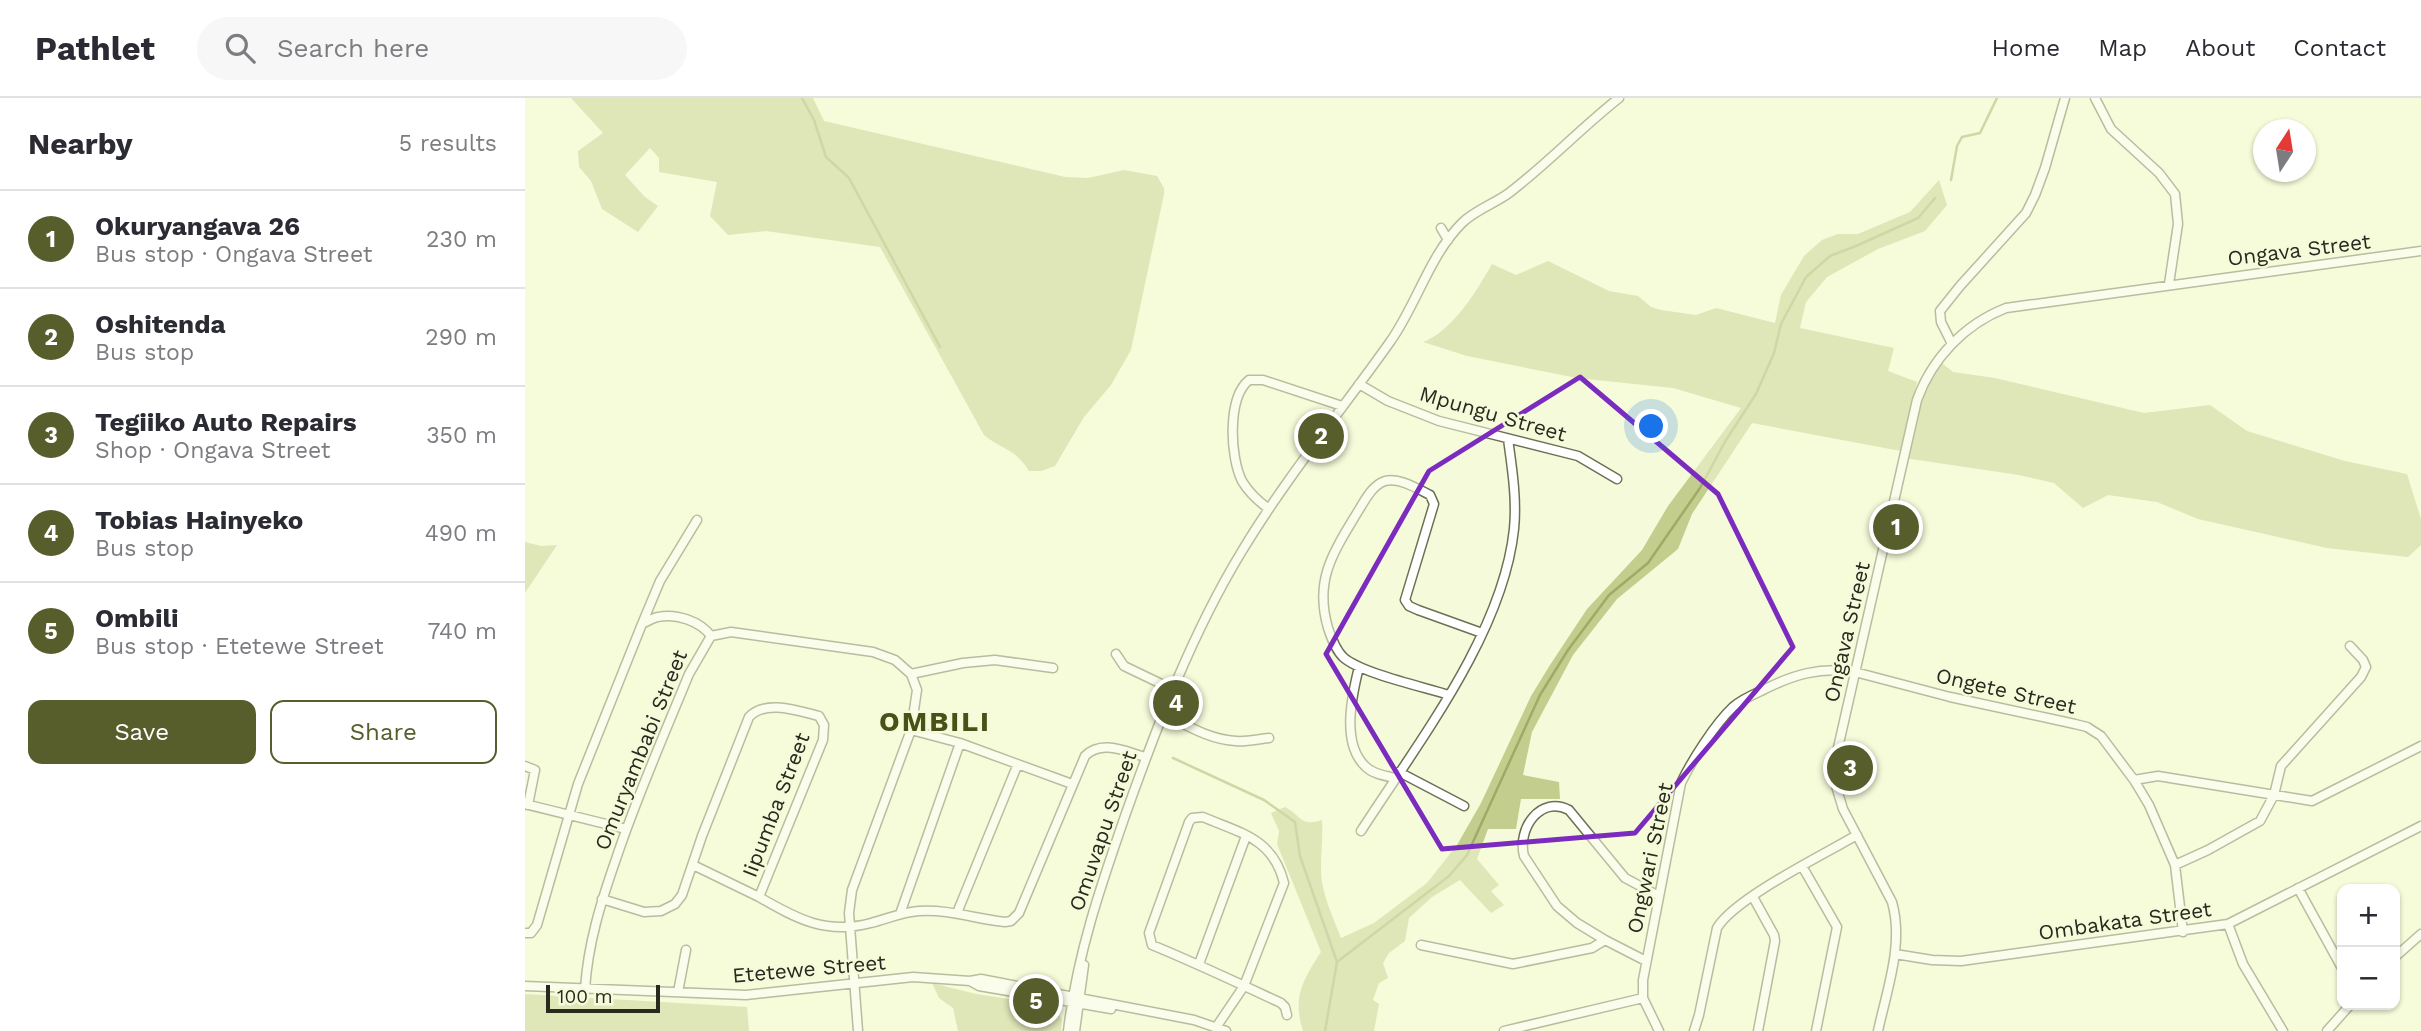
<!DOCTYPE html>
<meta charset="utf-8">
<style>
body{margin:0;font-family:"Work Sans",sans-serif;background:#f7f7f7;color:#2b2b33}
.controls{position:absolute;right:21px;bottom:21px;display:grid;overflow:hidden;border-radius:14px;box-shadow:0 2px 5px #0004}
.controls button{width:63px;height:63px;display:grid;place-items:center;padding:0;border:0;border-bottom:2px solid #e1e1e2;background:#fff;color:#2b2b33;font:35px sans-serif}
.compass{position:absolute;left:1728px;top:21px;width:63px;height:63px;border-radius:50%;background:#fff;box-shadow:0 2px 5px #0004;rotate:12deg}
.scale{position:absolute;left:21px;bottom:18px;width:114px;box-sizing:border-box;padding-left:7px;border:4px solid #282a1e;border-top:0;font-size:19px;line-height:24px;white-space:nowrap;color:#282a1e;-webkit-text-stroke:5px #f5fbda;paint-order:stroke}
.you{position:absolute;left:1127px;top:329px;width:24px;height:24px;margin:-18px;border:5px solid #fff;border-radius:50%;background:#1a73e8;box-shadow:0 0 0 10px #1a73e833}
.badge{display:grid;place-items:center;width:46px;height:46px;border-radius:50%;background:#575e2c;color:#fff;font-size:23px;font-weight:700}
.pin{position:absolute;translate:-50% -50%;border:4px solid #fff;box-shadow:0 2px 7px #0006}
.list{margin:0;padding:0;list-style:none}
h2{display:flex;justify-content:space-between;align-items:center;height:91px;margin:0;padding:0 28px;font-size:30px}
h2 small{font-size:23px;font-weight:400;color:#7c7c81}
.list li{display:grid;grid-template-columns:46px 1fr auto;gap:21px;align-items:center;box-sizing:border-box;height:98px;padding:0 28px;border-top:2px solid #e1e1e2}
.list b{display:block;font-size:26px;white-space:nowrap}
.list p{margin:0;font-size:23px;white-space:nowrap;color:#7c7c81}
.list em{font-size:23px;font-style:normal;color:#7c7c81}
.actions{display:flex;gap:14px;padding:21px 28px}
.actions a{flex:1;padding:16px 0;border:2px solid #575e2c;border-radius:14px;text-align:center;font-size:24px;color:#575e2c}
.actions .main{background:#575e2c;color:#fff}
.icon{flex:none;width:38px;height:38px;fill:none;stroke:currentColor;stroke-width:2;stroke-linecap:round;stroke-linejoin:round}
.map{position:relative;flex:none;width:1896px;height:933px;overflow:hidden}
header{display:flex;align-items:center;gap:42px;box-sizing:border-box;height:98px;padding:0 35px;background:#fff;border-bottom:2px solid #e1e1e2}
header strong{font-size:33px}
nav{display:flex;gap:38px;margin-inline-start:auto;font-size:24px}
.search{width:490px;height:63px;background:#f7f7f7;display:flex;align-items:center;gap:18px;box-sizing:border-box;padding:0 24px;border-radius:38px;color:#7c7c81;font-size:26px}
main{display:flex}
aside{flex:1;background:#fff}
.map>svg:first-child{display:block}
.green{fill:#c3cd8e}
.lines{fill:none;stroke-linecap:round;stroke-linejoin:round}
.stream{stroke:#9faa66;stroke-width:2.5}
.minor-casing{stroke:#6c7154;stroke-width:11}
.minor{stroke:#fff;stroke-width:8}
.marked{fill:none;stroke:#7b2cbf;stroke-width:5;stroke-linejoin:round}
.labels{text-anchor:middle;stroke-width:5;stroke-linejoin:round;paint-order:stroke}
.street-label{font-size:21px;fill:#282a1e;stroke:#f5fbda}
.district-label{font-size:28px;font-weight:bold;letter-spacing:2px;fill:#4a5117;stroke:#f5fbda}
</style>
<header>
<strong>Pathlet</strong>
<div class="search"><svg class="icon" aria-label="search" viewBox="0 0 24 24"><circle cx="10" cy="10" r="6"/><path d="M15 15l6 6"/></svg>Search here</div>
<nav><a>Home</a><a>Map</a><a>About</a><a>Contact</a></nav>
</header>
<main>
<aside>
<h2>Nearby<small>5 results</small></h2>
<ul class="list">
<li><span class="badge">1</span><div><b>Okuryangava 26</b><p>Bus stop · Ongava Street</p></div><em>230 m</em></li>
<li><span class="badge">2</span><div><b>Oshitenda</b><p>Bus stop</p></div><em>290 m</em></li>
<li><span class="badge">3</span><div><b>Tegiiko Auto Repairs</b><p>Shop · Ongava Street</p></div><em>350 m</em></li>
<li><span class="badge">4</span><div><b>Tobias Hainyeko</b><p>Bus stop</p></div><em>490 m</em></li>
<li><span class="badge">5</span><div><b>Ombili</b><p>Bus stop · Etetewe Street</p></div><em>740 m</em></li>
</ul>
<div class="actions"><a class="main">Save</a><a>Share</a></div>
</aside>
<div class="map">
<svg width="1896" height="933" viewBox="0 0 1896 933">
<rect width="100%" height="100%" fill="#f5fbda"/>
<path class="green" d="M46 0H288L299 23 540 79 563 80 599 72 632 78 639 90V96L606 252 586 287 559 319 530 368 516 373H504C490 350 477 352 459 337L355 149 241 133 203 137 185 118 192 84 134 74V60L125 50 100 77 120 99 133 108 113 134 77 111 66 83 54 69 53 53 78 35Z
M1414 82 1422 107 1400 133 1353 151 1302 179 1281 204 1275 230 1369 250 1363 273 1392 284 1376 353 1227 325 1167 416 1153 451 1092 501 1048 557 1007 634 998 677 1034 684 1035 701H996L991 731H963L952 761 974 787 966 793 979 807 966 815 935 782 907 799 884 820 880 843 864 855 858 865 863 880 854 885 848 902 854 906 849 933H778C767 899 778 882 796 854L752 746 754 733 746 715 760 709C777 718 775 729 797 722 798 739 796 755 796 772 796 794 808 819 816 840L849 825 902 785 932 747 956 705 1006 598 1025 567 1062 511 1117 452 1143 408 1216 310 1148 290 1052 280 942 258 898 244C927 234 953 191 967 166L991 177 1023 163 1084 193 1113 198 1126 209 1136 212 1171 217 1191 210 1250 225 1256 197 1279 158 1297 142 1313 136H1333L1385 114Z
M1413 262 1428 274 1470 280 1619 315 1685 307 1722 333 1820 363 1882 376 1896 421V447L1883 459 1802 450 1673 421 1632 404 1583 397 1558 410 1529 385 1494 377 1379 360 1392 302Z
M0 444 16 448 32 447 0 495Z
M407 885 451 896 526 907 537 921 536 933H433L428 910 414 900Z
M0 896 222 909 224 933H0Z"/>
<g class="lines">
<path class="stream" d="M277 0 289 22 301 59 324 80 415 249
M1426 82 1432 48 1437 39 1455 35 1472 0
M648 660 739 702 770 724 775 758 812 864 800 933
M812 864 924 778 942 757 1015 597 1043 552 1084 497 1123 465 1175 390 1201 342 1231 296 1249 255 1256 226 1281 179 1305 158 1331 148 1393 120 1410 100"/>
<g class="minor-casing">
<path id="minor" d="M1570 0 1586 31 1634 75 1650 96 1653 126 1644 186
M916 130 923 142
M1427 246 1416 224 1415 213 1435 188 1501 115 1510 97 1520 70 1540 0
M834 286 863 303 914 323 1053 358 1092 381
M744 411C733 403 724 395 717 383 705 359 702 300 724 282H738L817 308
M117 526 135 483 172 422
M591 556 599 568 649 592
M834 569C827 597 816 645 840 668 847 676 861 678 870 680
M386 576 438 565 470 562 528 570
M924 597C899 589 835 575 818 559 810 551 806 539 803 530 789 482 808 455 832 415 839 404 847 387 860 383 874 379 893 391 905 397L909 406 880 502 884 508 893 512 957 535
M639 616C661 627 685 642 711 643 721 644 733 641 744 640
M386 632 435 645 547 686
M0 668 10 672 3 707
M874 674 939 708
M1609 682 1633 678 1787 703 1896 648
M0 706 101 731
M836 733C892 646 978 536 989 431 992 401 987 370 983 341
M1650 767 1683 752 1735 723 1749 697 1756 668 1836 579 1841 569 1838 562 1825 548
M1277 768 1312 829 1291 933
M1773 790 1817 870
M234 799C272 821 301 837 346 825 362 821 377 814 394 813 423 811 451 821 480 824L486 823 494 815 560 658C577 641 601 654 621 659
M1228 799 1249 837 1250 843 1233 933
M77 801 119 814 136 813 150 806 157 797 177 738 224 619C241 601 273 613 294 618L299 627 298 642 234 799 168 767
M432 815 492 668
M375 816 435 645
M1703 826 1718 866 1758 933
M0 835H6L12 827 53 686 117 526C121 524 127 520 133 519 151 515 175 523 186 538
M896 847 988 866 1067 850 1080 842
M1370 856 1407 862 1436 863 1703 826 1896 728
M1870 859 1896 836
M1121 863 1080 842 1052 825 1032 808 999 758C992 731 1015 697 1044 712L1100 780 1134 798
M674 866 721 738
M445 883 454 888 586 911
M0 888 221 897 388 879 445 883 456 881 669 922 701 933
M60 891C63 845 76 804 91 761 112 698 139 637 164 576L186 538 206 534 348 554 370 562 386 576 392 592 386 632 327 792 324 815 333 933
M153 894 161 852
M692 928 719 888 759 785C748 740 715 735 678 719L667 720 664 724 624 835 627 847C671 865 713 885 756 905L760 909 762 917
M543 933C552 857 575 790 600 718 632 628 667 535 717 453 761 380 816 313 865 244 892 206 904 158 937 125 950 112 969 106 984 95 1022 66 1056 30 1094 0
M550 933 559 867
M979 933 1118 900
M1134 933 1118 900V882L1156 685C1167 662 1190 626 1208 609 1216 602 1227 597 1236 593 1267 577 1296 568 1330 574L1425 599 1550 626 1562 629 1576 638 1609 682 1624 707 1650 767 1658 834
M1169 933 1174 917 1192 830C1210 800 1298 757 1332 737
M1353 933C1362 891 1379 846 1367 804L1318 711 1311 688 1310 663 1392 302C1407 260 1440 226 1481 210L1896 153
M1802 933 1825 907"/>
</g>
<use href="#minor" class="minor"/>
</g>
<path d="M0 0H1896V933H0ZM1055 279 1193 396 1268 549 1110 735 917 751 801 556 904 373Z" fill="#f5fbda" fill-opacity=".55" fill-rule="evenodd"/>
<path class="marked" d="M1055 279 1193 396 1268 549 1110 735 917 751 801 556 904 373Z"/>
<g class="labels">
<g class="street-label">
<text transform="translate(1774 152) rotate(-7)" y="7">Ongava Street</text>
<text transform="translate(968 316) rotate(16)" y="7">Mpungu Street</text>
<text transform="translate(1322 534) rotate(-77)" y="7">Ongava Street</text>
<text transform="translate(1481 593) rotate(13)" y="7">Ongete Street</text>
<text transform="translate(116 652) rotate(-68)" y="7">Omuryambabi Street</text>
<text transform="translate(251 707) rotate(-69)" y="7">Iipumba Street</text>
<text transform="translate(578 733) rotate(-71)" y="7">Omuvapu Street</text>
<text transform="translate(1125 760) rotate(-78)" y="7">Ongwari Street</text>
<text transform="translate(1600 823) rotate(-8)" y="7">Ombakata Street</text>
<text transform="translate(284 871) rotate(-5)" y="7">Etetewe Street</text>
</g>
<g class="district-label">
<text x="410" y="633">OMBILI</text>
</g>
</g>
</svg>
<div class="controls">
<button>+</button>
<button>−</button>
</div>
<svg class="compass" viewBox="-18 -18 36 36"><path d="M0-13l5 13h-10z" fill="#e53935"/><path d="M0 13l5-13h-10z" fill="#7c7c81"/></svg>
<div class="scale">100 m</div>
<div class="you"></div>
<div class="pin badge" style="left:1371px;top:429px">1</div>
<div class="pin badge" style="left:796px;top:338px">2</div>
<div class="pin badge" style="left:1325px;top:670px">3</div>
<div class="pin badge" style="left:651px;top:605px">4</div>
<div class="pin badge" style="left:511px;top:903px">5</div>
</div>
</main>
